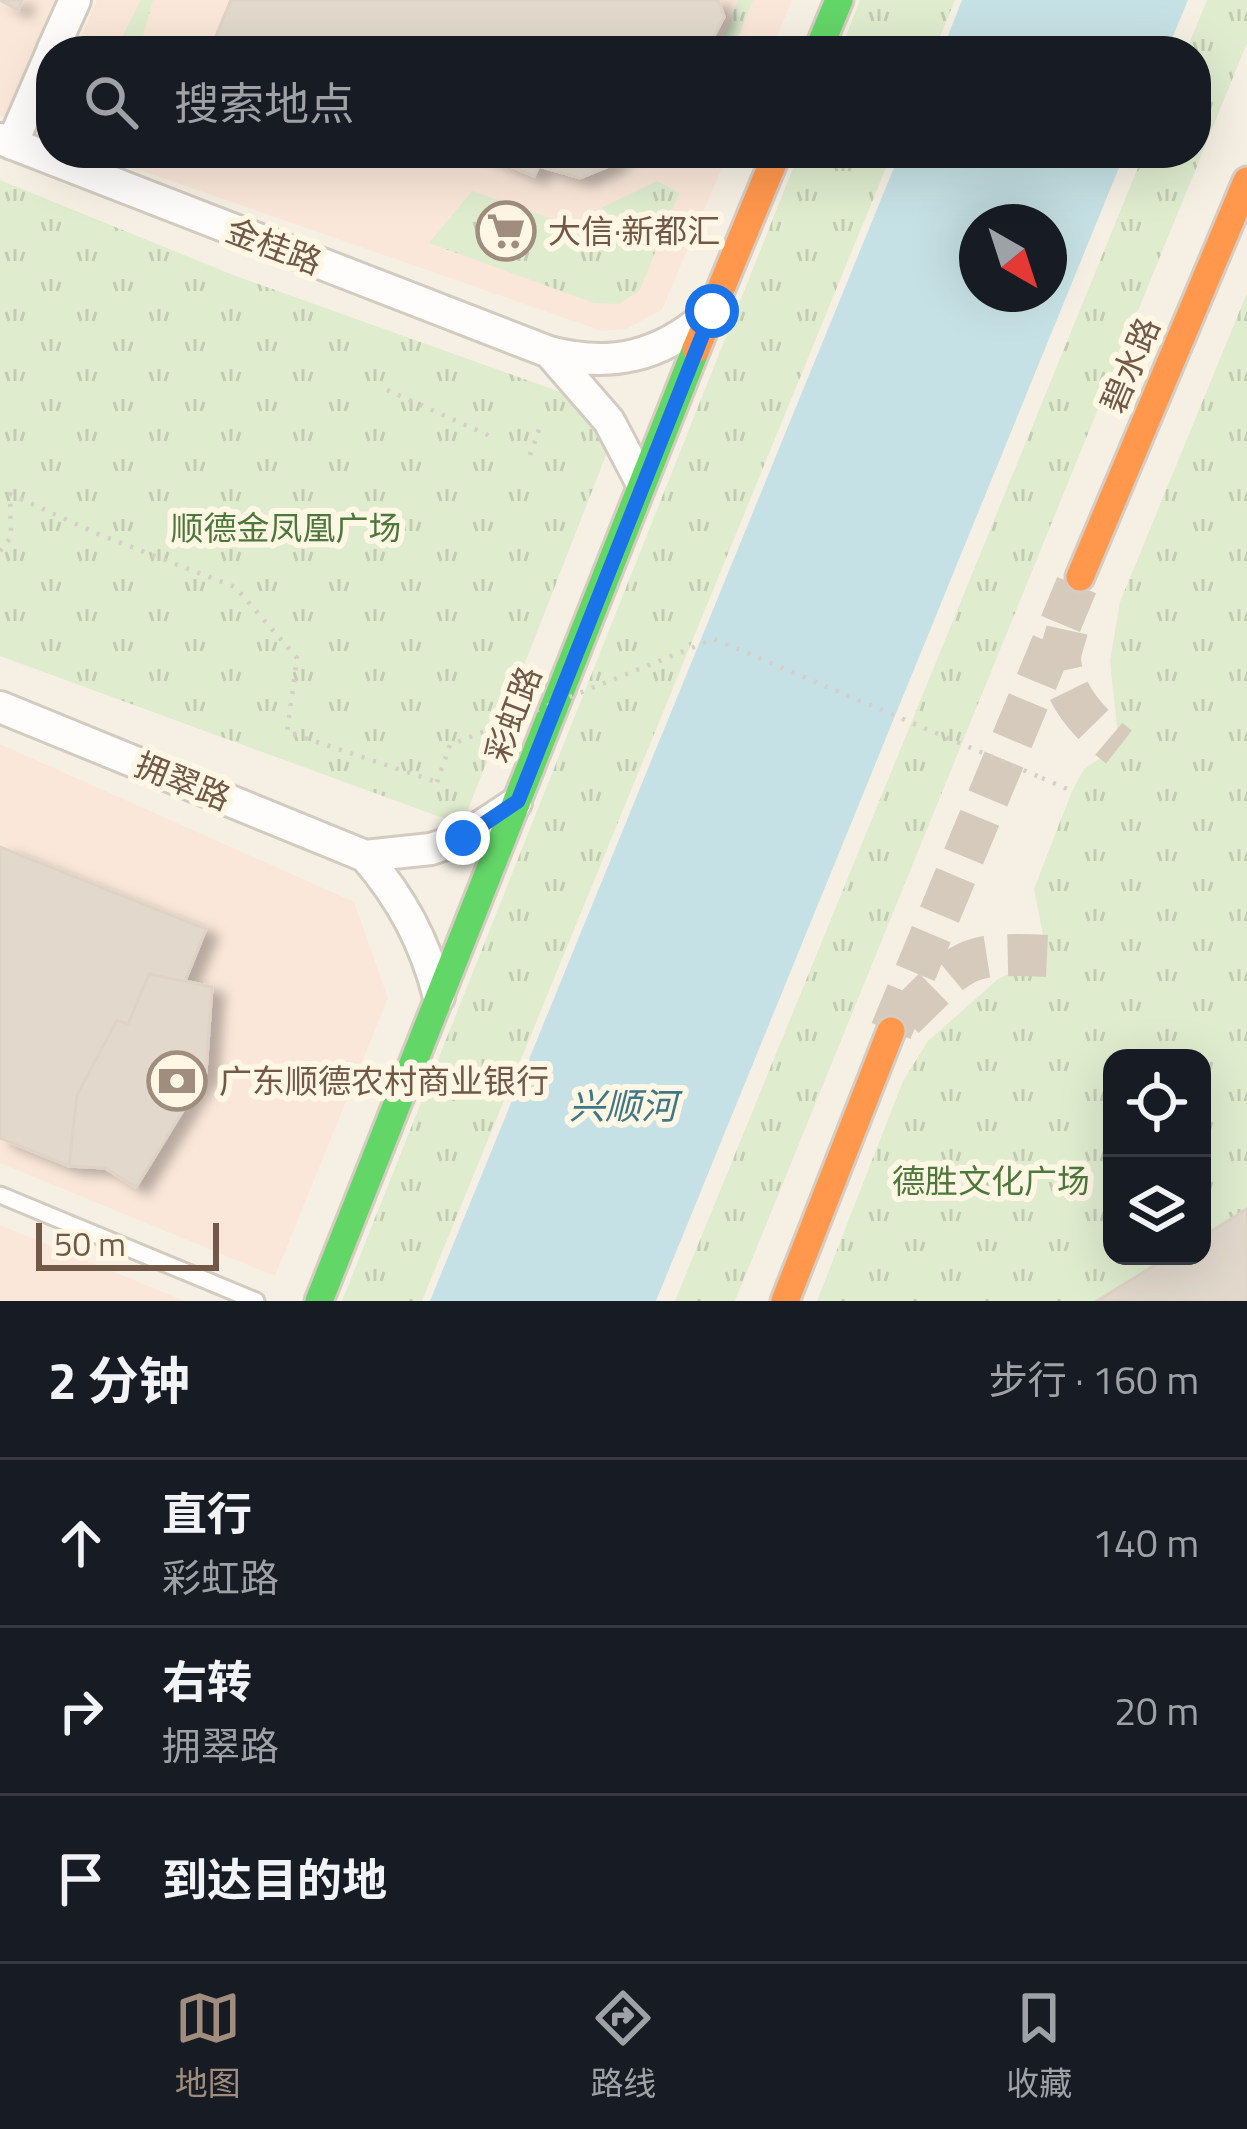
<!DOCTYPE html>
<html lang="zh">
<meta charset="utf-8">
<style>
body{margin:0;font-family:"Titillium Web","Noto Sans SC",sans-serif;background:#20242c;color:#f1f3f6}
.controls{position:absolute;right:36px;bottom:36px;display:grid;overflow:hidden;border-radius:24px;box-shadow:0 12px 48px #0002}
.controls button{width:108px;height:108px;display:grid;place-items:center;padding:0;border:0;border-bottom:3px solid #363941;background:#171b24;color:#f1f3f6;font:60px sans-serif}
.compass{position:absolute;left:959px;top:204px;width:108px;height:108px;border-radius:50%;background:#171b24;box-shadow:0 12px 48px #0002;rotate:141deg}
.scale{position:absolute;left:36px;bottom:30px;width:183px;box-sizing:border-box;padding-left:12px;border:6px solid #725846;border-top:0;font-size:33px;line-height:42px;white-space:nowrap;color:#725846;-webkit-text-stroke:9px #fff6e4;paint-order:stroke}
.stop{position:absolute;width:36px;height:36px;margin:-27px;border:9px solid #1a73e8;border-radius:50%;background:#fff}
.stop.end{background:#1a73e8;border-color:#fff;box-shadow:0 3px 12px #0008}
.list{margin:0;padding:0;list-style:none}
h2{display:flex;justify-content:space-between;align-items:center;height:156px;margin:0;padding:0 48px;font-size:51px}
h2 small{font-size:39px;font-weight:400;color:#9ea1a6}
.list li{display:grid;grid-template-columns:78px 1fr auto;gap:36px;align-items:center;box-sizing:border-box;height:168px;padding:0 48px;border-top:3px solid #363941}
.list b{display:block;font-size:45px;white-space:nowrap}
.list p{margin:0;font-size:39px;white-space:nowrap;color:#9ea1a6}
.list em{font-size:39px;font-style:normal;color:#9ea1a6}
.icon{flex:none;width:66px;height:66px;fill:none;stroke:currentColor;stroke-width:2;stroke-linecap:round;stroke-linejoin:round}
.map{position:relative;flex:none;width:1247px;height:1301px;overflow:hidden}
.search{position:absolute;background:#171b24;box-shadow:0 12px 48px #0002;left:36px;right:36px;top:36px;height:132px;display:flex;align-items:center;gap:30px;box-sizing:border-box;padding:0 42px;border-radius:48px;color:#9ea1a6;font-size:45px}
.sheet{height:660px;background:#171b24}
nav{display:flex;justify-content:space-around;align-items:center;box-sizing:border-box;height:168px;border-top:3px solid #363941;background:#171b24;font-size:33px;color:#9ea1a6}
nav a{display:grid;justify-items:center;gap:6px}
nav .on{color:#a08d7d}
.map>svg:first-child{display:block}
.commercial{fill:#fae7d9}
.grass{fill:url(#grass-tufts);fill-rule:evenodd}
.water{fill:#c6e1e5;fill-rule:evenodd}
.building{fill:#e2d8cc;stroke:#ded3c6;stroke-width:3;filter:url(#shadow)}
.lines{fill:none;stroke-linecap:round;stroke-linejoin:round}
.secondary-tunnel{stroke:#d5cabc;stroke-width:42;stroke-dasharray:42 21;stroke-linecap:butt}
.lane-casing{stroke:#d4cbc0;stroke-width:21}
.street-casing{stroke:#d4cbc0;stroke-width:36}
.fast-casing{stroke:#d6ccc1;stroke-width:33}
.slow-casing{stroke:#d6ccc1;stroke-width:33}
.path{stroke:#d6cec7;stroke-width:4.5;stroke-dasharray:3 9;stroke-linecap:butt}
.lane{stroke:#fefdfb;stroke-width:15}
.street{stroke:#fefdfb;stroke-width:30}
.fast{stroke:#63d668;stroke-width:27}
.slow{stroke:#ff974d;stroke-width:27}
.path-bridge{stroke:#d6cec7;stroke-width:4.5;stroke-dasharray:3 9;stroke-linecap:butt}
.route{stroke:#1a73e8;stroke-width:15}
.labels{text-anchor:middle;stroke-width:12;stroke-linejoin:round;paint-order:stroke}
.poi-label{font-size:33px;fill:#725846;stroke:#fff6e4;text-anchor:start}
.street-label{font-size:33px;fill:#725846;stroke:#fff6e4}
.park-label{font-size:33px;fill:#4c783e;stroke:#fff6e4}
.water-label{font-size:36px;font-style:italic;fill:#3f7786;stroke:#fff6e4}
</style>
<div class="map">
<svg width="1247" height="1301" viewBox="0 0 1247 1301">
<defs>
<pattern id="grass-tufts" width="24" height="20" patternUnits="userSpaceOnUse" patternTransform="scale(3)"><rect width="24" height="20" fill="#dfecce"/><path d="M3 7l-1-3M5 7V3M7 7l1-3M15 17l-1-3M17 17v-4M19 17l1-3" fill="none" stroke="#c3ccb2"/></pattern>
<filter id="shadow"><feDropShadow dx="12" dy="7" stdDeviation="6" flood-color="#0004"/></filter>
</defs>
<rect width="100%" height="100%" fill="#f6f0e4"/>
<path class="commercial" d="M0 0H61L9 119 0 115Z
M97 0H792L771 51H75Z
M91 153H728L662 310 626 329 602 331Z
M0 744 354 902 388 998 275 1276 0 1163Z
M0 1225 185 1301H0Z"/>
<path class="grass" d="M141 0H153L139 51H115Z
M738 0H753L733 51H717Z
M860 0H955L934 51H840Z
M1207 0H1247V43L735 1301H675L1144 153H1196V51H1186Z
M799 153H892L422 1301H342Z
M0 180 233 275 622 414 462 825 0 656Z
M657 181 679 193 640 290 619 304 594 303 429 243 472 191 568 224Z
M1247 293V1301H817L903 1081 928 1041 998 979 1047 955 1034 889 1072 791 1084 769 1119 746 1110 661 1120 602ZM1112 1058H1202V1256H1112Z"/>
<path class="water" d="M962 0H1188L1167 51H942Z
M900 153H1125L656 1301H430ZM977 222H1049V294H977Z"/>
<path class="building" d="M0 0H22L18 10Z
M231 0H718L724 17 706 51H237L214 41Z
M480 153H620L609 166 580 178 539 166 534 176Z
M0 847 206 929 185 981 212 987 206 1073 136 1187 105 1168 69 1166 0 1138Z
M149 974 212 987 206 1073 136 1187 105 1168 69 1166 77 1095 117 1020 128 1024Z
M1247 1209V1301H1097L1170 1256H1202V1237Z"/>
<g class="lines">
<path class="secondary-tunnel" d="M1067 630C1065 639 1060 651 1060 659 1062 696 1092 726 1119 747
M904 1018C965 959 959 952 1047 956
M891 1031 1080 577"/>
<g class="lane-casing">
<path id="lane" d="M0 1195 256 1301"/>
</g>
<g class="street-casing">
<path id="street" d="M52 51 75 0
M0 139 549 352C610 368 660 357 707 315
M12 144 51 54
M549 352 609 421 641 482
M0 707 365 856 431 849 463 838 516 803
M365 856C402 899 425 942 439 997"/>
</g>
<g class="fast-casing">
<path id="fast" d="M818 51 839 0
M319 1301 696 349"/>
</g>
<g class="slow-casing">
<path id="slow" d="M696 349 777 153
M1080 577 1247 181
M785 1301 891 1031"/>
</g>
<path class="path" d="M387 390 490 436
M530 455 541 424
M0 551 11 537 10 494 98 534 235 587 297 658 287 732 437 782
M1042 778 1072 791"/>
<use href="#lane" class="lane"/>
<use href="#street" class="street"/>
<use href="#fast" class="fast"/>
<use href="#slow" class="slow"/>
<path class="path-bridge" d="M437 782 450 745 714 639 1042 778"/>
</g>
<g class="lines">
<path class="route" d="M463 838 518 801 712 311"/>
</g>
<defs>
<g id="supermarket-ring" transform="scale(3)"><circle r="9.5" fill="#fff6e4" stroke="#a08d7d" stroke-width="1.5"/><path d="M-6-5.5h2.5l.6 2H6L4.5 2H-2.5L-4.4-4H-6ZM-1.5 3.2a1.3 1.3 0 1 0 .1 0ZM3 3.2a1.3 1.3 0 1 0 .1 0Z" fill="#a08d7d"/></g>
<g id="bank-ring" transform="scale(3)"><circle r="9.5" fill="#fff6e4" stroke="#a08d7d" stroke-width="1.5"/><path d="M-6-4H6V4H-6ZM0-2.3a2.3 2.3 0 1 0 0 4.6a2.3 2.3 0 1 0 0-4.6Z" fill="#a08d7d"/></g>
</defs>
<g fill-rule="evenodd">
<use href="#supermarket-ring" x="506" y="231"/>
<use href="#bank-ring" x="177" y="1081"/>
</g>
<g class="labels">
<g class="poi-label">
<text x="548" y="243">大信·新都汇</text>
<text x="219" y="1093">广东顺德农村商业银行</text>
</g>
<g class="street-label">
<text transform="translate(274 246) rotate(21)" y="12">金桂路</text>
<text transform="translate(1130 365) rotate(-67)" y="12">碧水路</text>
<text transform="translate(513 714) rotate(-69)" y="12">彩虹路</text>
<text transform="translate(183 781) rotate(22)" y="12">拥翠路</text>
</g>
<g class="park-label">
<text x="286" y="540">顺德金凤凰广场</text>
<text x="991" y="1193">德胜文化广场</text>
</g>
<g class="water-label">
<text x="623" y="1119">兴顺河</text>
</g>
</g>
</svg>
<div class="controls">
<button><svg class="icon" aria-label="locate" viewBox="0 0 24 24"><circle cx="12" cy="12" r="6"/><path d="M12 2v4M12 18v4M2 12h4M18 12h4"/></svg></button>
<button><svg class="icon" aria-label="layers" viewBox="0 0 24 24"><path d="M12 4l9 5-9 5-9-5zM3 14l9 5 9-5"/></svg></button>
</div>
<svg class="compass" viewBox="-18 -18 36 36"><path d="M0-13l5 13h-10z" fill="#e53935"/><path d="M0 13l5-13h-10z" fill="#9ea1a6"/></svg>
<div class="scale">50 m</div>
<div class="stop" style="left:712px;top:311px"></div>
<div class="stop end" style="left:463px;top:838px"></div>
<div class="search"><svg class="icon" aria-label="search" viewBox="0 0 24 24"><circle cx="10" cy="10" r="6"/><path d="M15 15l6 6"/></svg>搜索地点</div>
</div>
<section class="sheet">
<h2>2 分钟<small>步行 · 160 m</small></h2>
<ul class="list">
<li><svg class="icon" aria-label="ahead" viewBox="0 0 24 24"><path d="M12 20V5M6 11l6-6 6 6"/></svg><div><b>直行</b><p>彩虹路</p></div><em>140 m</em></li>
<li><svg class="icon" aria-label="right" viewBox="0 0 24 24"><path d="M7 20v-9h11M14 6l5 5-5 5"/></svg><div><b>右转</b><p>拥翠路</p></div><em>20 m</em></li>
<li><svg class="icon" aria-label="arrive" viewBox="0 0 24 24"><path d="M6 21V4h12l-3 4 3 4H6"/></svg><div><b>到达目的地</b></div></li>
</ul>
</section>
<nav>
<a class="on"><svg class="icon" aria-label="map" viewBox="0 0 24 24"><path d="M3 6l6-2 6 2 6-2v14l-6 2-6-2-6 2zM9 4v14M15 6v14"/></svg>地图</a>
<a><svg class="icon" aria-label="directions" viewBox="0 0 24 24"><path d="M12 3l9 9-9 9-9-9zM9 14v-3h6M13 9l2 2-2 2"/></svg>路线</a>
<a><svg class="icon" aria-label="saved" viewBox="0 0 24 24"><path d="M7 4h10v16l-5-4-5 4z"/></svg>收藏</a>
</nav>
